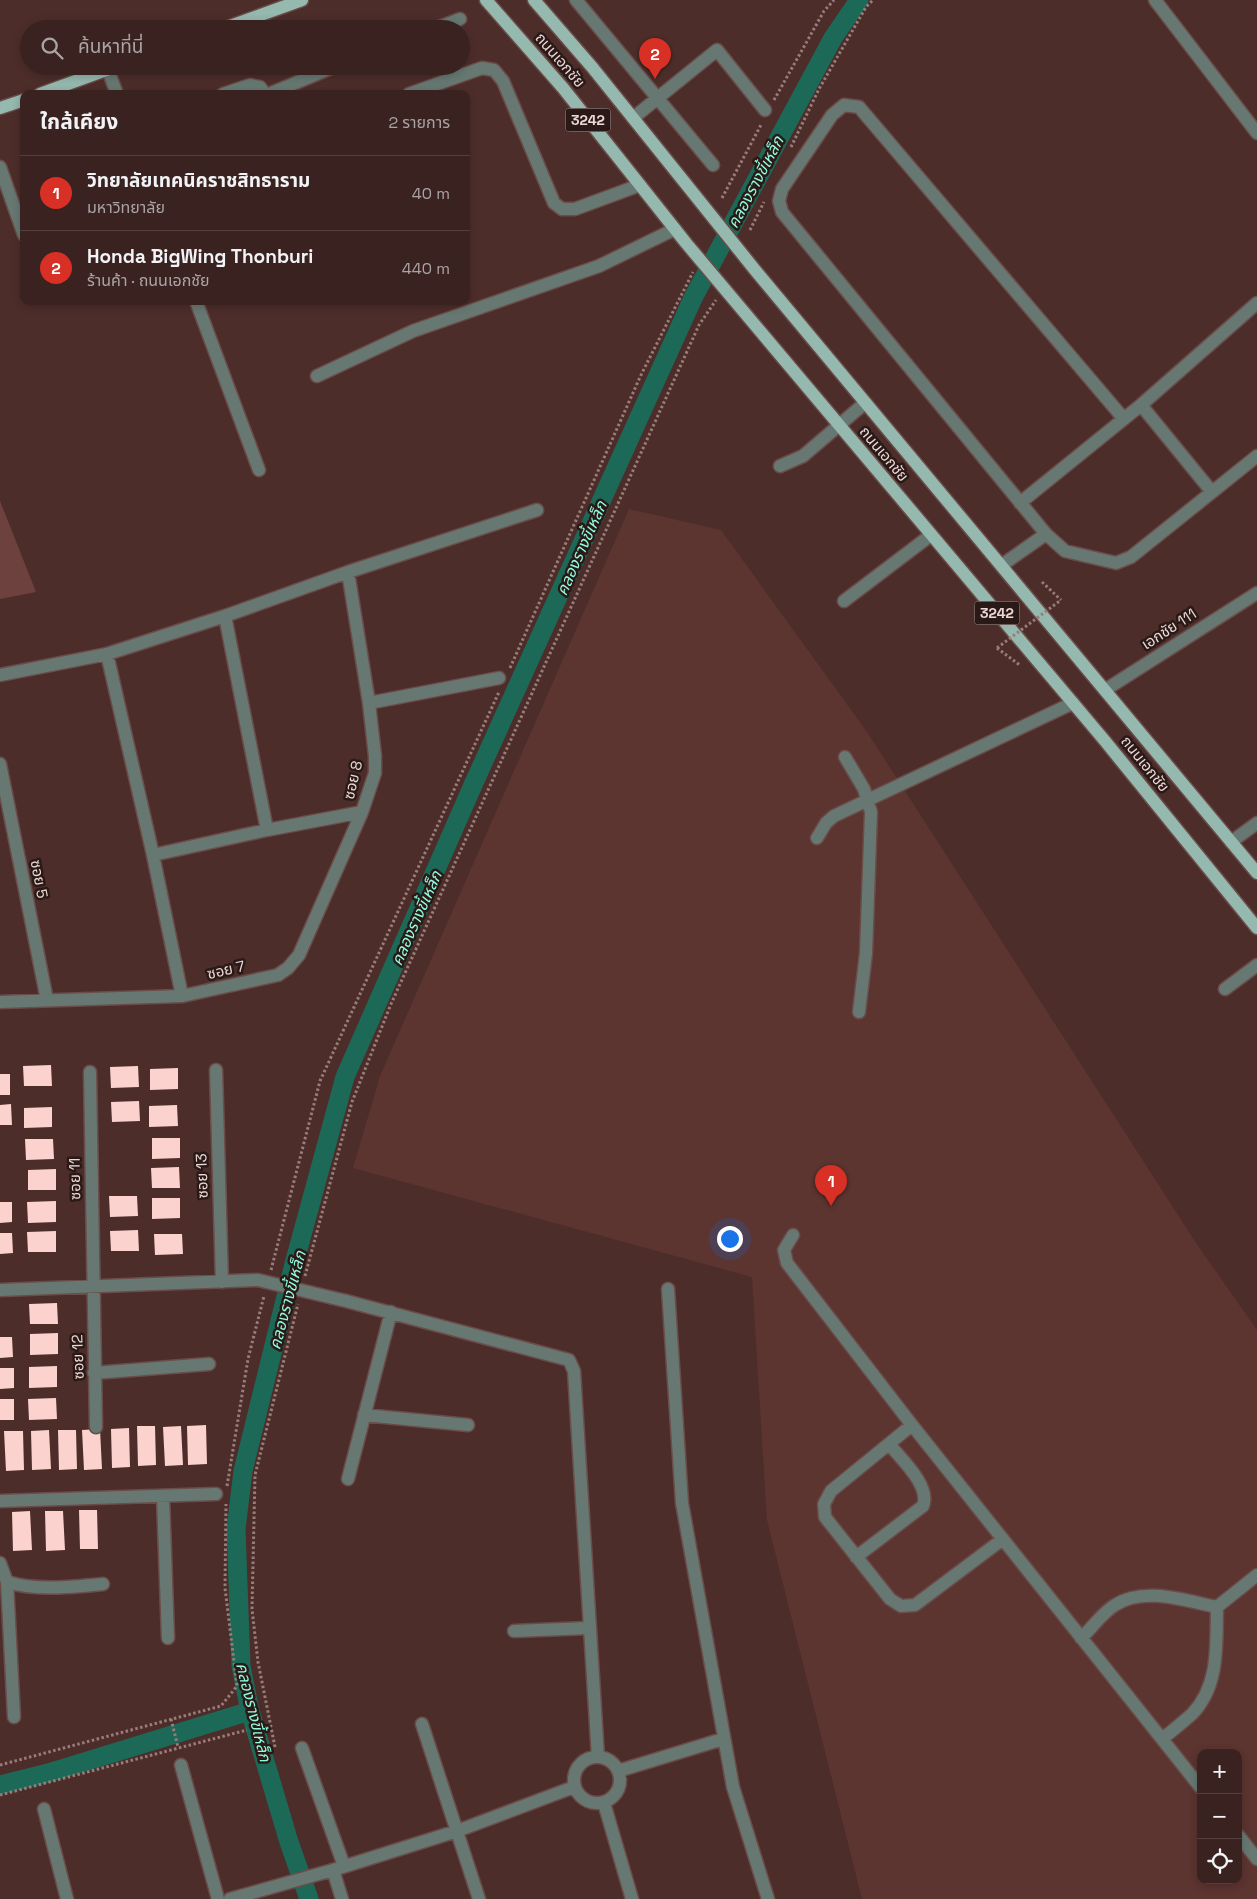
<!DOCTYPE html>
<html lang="th">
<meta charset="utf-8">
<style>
body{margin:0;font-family:"Space Grotesk","Noto Sans Thai",sans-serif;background:#412a29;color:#f1f3f6}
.controls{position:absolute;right:15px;bottom:15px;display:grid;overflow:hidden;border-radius:10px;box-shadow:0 2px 8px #0003}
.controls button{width:45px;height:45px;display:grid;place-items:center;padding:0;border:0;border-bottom:1px solid #543f3e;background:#3a2220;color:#f1f3f6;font:25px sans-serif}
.you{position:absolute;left:729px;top:1238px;width:18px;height:18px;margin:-12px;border:4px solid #fff;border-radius:50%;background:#1a73e8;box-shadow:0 0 0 8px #1a73e833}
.badge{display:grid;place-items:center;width:32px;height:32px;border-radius:50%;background:#d93025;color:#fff;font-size:16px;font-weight:700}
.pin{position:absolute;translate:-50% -41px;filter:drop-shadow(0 1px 2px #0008)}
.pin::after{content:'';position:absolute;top:26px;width:18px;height:15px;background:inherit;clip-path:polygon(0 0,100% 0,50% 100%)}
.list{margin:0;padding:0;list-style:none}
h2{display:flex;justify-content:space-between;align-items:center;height:65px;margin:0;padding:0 20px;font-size:21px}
h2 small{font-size:16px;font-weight:400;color:#aba4a5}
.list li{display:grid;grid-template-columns:32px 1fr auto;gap:15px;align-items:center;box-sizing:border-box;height:75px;padding:0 20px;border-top:1px solid #543f3e}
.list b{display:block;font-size:19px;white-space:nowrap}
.list p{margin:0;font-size:16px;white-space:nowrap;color:#aba4a5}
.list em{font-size:16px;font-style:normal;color:#aba4a5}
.icon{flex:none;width:28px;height:28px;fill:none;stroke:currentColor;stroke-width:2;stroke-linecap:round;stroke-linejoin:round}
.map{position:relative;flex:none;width:1257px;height:1899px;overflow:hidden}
.search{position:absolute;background:#3a2220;box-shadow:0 2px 8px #0003;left:20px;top:20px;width:450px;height:55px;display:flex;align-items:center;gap:12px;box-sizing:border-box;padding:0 18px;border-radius:28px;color:#aba4a5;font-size:19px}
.panel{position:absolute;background:#3a2220;box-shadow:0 2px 8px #0003;left:20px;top:90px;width:450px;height:215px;border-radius:10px}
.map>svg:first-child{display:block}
.built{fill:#5c3430;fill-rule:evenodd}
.green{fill:#6d423e}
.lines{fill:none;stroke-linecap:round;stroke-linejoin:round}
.canal{stroke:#1d6958;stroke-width:19}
.building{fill:#fbd2cd}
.minor-casing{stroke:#6a4c49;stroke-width:15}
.major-casing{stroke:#6a4c49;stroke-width:15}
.path{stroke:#987d7a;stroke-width:3;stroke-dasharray:2.5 2.5;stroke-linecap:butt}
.minor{stroke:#677873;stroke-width:12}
.major{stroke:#95b9ae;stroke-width:12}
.minor-bridge-casing{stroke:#6a4c49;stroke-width:15;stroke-linecap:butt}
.path-bridge{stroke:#987d7a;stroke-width:3;stroke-dasharray:2.5 2.5;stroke-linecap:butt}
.minor-bridge{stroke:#677873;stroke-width:12}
.labels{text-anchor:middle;stroke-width:5;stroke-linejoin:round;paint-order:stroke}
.shield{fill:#291a18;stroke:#b39f9d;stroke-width:1}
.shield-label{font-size:14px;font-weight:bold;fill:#eed8d6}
.street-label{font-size:15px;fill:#eed8d6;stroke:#291a18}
.water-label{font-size:16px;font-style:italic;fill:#91fcde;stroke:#291a18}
</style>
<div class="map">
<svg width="1257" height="1899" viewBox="0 0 1257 1899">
<rect width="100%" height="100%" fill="#4d2d2a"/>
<path class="built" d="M629 509 721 530 867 732 1196 1243 1257 1330V1899H862L767 1520 752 1277 353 1168 380 1076ZM1201 1753H1238V1880H1201Z"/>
<path class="green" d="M0 501 36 592 0 599Z"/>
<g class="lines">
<path class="canal" d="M0 1785 48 1773 250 1711
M309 1899 289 1842 250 1711 241 1666 236 1529 243 1471 294 1264 345 1077 473 785 693 298 833 38 859 0"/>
</g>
<path class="building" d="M51 1065 52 1086H24L23 1066Z
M138 1066 139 1087 111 1088 110 1067Z
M178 1068V1089L150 1090V1069Z
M0 1074H10V1095H0Z
M139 1101 140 1121 112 1122 111 1102Z
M11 1104 12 1125H0V1105Z
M177 1105 178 1126 149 1127V1106Z
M52 1107V1127L24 1128V1108Z
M152 1138H180V1158L152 1159Z
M25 1139H53L54 1159 26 1160Z
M179 1167 180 1188H152L151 1168Z
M56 1169V1190H28V1170Z
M109 1196H137L138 1216 110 1217Z
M152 1198H180V1218L152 1219Z
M56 1201V1222L28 1223 27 1202Z
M0 1202H12V1222L0 1223Z
M138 1230 139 1251H111L110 1231Z
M56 1231V1252H28L27 1232Z
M0 1233H12L13 1253 0 1254Z
M154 1234H182L183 1254 155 1255Z
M57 1303 58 1324H30L29 1304Z
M58 1333V1354L30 1355V1334Z
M0 1337H12L13 1357 0 1358Z
M57 1366V1387L29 1388V1367Z
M0 1368H14V1388L0 1389Z
M56 1398 57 1419 29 1420 28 1399Z
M0 1399H14V1420H0Z
M206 1425 207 1464 188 1465 187 1426Z
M137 1426H155L156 1465 138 1466Z
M181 1426 183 1465 165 1466 163 1427Z
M129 1428 130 1467 112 1468 111 1429Z
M100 1429 102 1469 84 1470 82 1430Z
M49 1430 51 1469 32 1470 31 1431Z
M58 1430H76L77 1469 59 1470Z
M4 1431H23L24 1470 6 1471Z
M79 1510H97L98 1549H80Z
M30 1511 32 1550 13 1551 12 1512Z
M45 1511H63L65 1550 46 1551Z"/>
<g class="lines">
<g class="minor-casing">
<path id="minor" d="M576 0 713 165
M1155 0 1257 133
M434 29 460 19
M108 70 117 94
M223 94 250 85 260 87 265 94
M269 94 336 66
M409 94 482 68 494 70 503 81 554 203 562 209H575L640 185
M633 118 717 50 765 110
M0 167 24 235
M196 301 259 470
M317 376 413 331 599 266 675 229
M1141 405 1212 492
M1124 419 859 107 844 105 832 115 782 189 779 201 782 212 1046 534 1065 551 1116 563 1131 557 1257 456
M780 466 803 456 865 403
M1020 503 1141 405 1257 303
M1002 565 1046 534
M844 601 931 535
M107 654 153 855 182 996
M0 675 107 654 225 616 348 572 537 510
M1105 690 1257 593
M369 703 499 678
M845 757 864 789 871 812 866 953 859 1012
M0 764 47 1000
M267 830 362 812
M817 838 826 823 834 816 1073 703
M1231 842 1257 823
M153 855 267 830 225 616
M1225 989 1257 965
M0 1002 182 996 278 975 288 968 299 955 362 812 375 773V756L369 703 348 572
M216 1070 222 1282
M90 1072 96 1427
M793 1235 784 1250 787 1263 912 1425 1201 1788
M668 1289 682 1503 733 1787 768 1899
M0 1290 258 1280
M346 1301 569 1360 574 1371 598 1757
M94 1373 209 1364
M364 1415 468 1425
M912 1425 831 1491 824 1504 825 1517 890 1599 901 1606 915 1605 1003 1539
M348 1479 391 1312
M163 1497 168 1638
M0 1501 216 1494
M856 1557 923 1506C931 1486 901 1459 889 1444
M0 1563 7 1582C36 1591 73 1587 103 1584
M7 1582 14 1717
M514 1631 588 1628
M1081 1638C1092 1628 1102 1613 1115 1605 1144 1586 1186 1601 1217 1607
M422 1724 479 1899
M1162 1739C1172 1731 1182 1723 1192 1714 1220 1685 1216 1644 1217 1607L1257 1575
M302 1748 344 1866
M574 1780a23 23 0 1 1 46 0a23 23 0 1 1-46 0Z
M181 1765 218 1899
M618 1771 723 1739
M604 1803 632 1899
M44 1809 67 1899
M1238 1835 1257 1859
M333 1870 342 1899
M230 1899 333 1870 457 1831 574 1787"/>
</g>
<g class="major-casing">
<path id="major" d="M486 0 563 88 686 243 1105 741 1257 928
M534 0 592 67 755 270 1257 873
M222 29 302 0
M40 94 117 66
M0 108 24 100"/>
</g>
<path class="path" d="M774 100 824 11 834 0
M791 147 819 89 866 7 873 0
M722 198 762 123
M750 230 764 202
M1042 582 1061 600
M997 648 1021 666
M510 668 641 375 693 272
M271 1270 320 1081 499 692
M305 1276 352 1102 391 1004 699 325 716 300
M227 1486 248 1359 264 1296
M171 1719 178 1747
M275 1747 258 1662 252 1609 255 1475 298 1304
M0 1765 221 1706 237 1686 225 1588 226 1504
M0 1795 247 1730"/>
<use href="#minor" class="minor"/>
<use href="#major" class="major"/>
<g class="minor-bridge-casing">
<path id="minor-bridge" d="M258 1280 346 1301"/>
</g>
<path class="path-bridge" d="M997 648 1061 600"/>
<use href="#minor-bridge" class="minor-bridge"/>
</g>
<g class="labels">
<g class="shield">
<rect x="565.5" y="108.5" width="45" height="23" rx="4"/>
<rect x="974.5" y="601.5" width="45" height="23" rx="4"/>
</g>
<g class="shield-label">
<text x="588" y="125">3242</text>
<text x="997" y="618">3242</text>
</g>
<g class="street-label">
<text transform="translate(560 60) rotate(49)" y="5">ถนนเอกชัย</text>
<text transform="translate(884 454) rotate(50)" y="5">ถนนเอกชัย</text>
<text transform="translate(1169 629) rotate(-33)" y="5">เอกชัย 111</text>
<text transform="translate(1145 764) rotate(51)" y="5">ถนนเอกชัย</text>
<text transform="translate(353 780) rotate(-77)" y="5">ซอย 8</text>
<text transform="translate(39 879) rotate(79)" y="5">ซอย 5</text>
<text transform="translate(226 970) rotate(-13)" y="5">ซอย 7</text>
<text transform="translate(202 1176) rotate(-92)" y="5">ซอย 13</text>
<text transform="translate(75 1179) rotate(-91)" y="5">ซอย 11</text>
<text transform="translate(78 1357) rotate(-92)" y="5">ซอย 12</text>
</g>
<g class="water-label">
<text transform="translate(755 182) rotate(-62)" y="6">คลองรางขี้เหล็ก</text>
<text transform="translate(581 548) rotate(-66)" y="6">คลองรางขี้เหล็ก</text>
<text transform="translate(416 918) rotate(-66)" y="6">คลองรางขี้เหล็ก</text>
<text transform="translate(287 1300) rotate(-75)" y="6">คลองรางขี้เหล็ก</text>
<text transform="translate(254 1712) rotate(76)" y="6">คลองรางขี้เหล็ก</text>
</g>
</g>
</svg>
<div class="controls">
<button>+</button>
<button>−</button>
<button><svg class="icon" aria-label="locate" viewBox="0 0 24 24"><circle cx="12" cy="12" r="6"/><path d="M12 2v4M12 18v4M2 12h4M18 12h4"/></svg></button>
</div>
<div class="you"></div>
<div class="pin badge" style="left:831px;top:1206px">1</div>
<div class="pin badge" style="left:655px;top:79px">2</div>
<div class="search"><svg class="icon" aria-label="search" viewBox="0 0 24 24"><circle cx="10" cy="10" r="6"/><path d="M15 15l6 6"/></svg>ค้นหาที่นี่</div>
<section class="panel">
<h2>ใกล้เคียง<small>2 รายการ</small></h2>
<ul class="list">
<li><span class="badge">1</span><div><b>วิทยาลัยเทคนิคราชสิทธาราม</b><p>มหาวิทยาลัย</p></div><em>40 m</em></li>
<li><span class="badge">2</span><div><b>Honda BigWing Thonburi</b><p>ร้านค้า · ถนนเอกชัย</p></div><em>440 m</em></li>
</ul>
</section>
</div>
